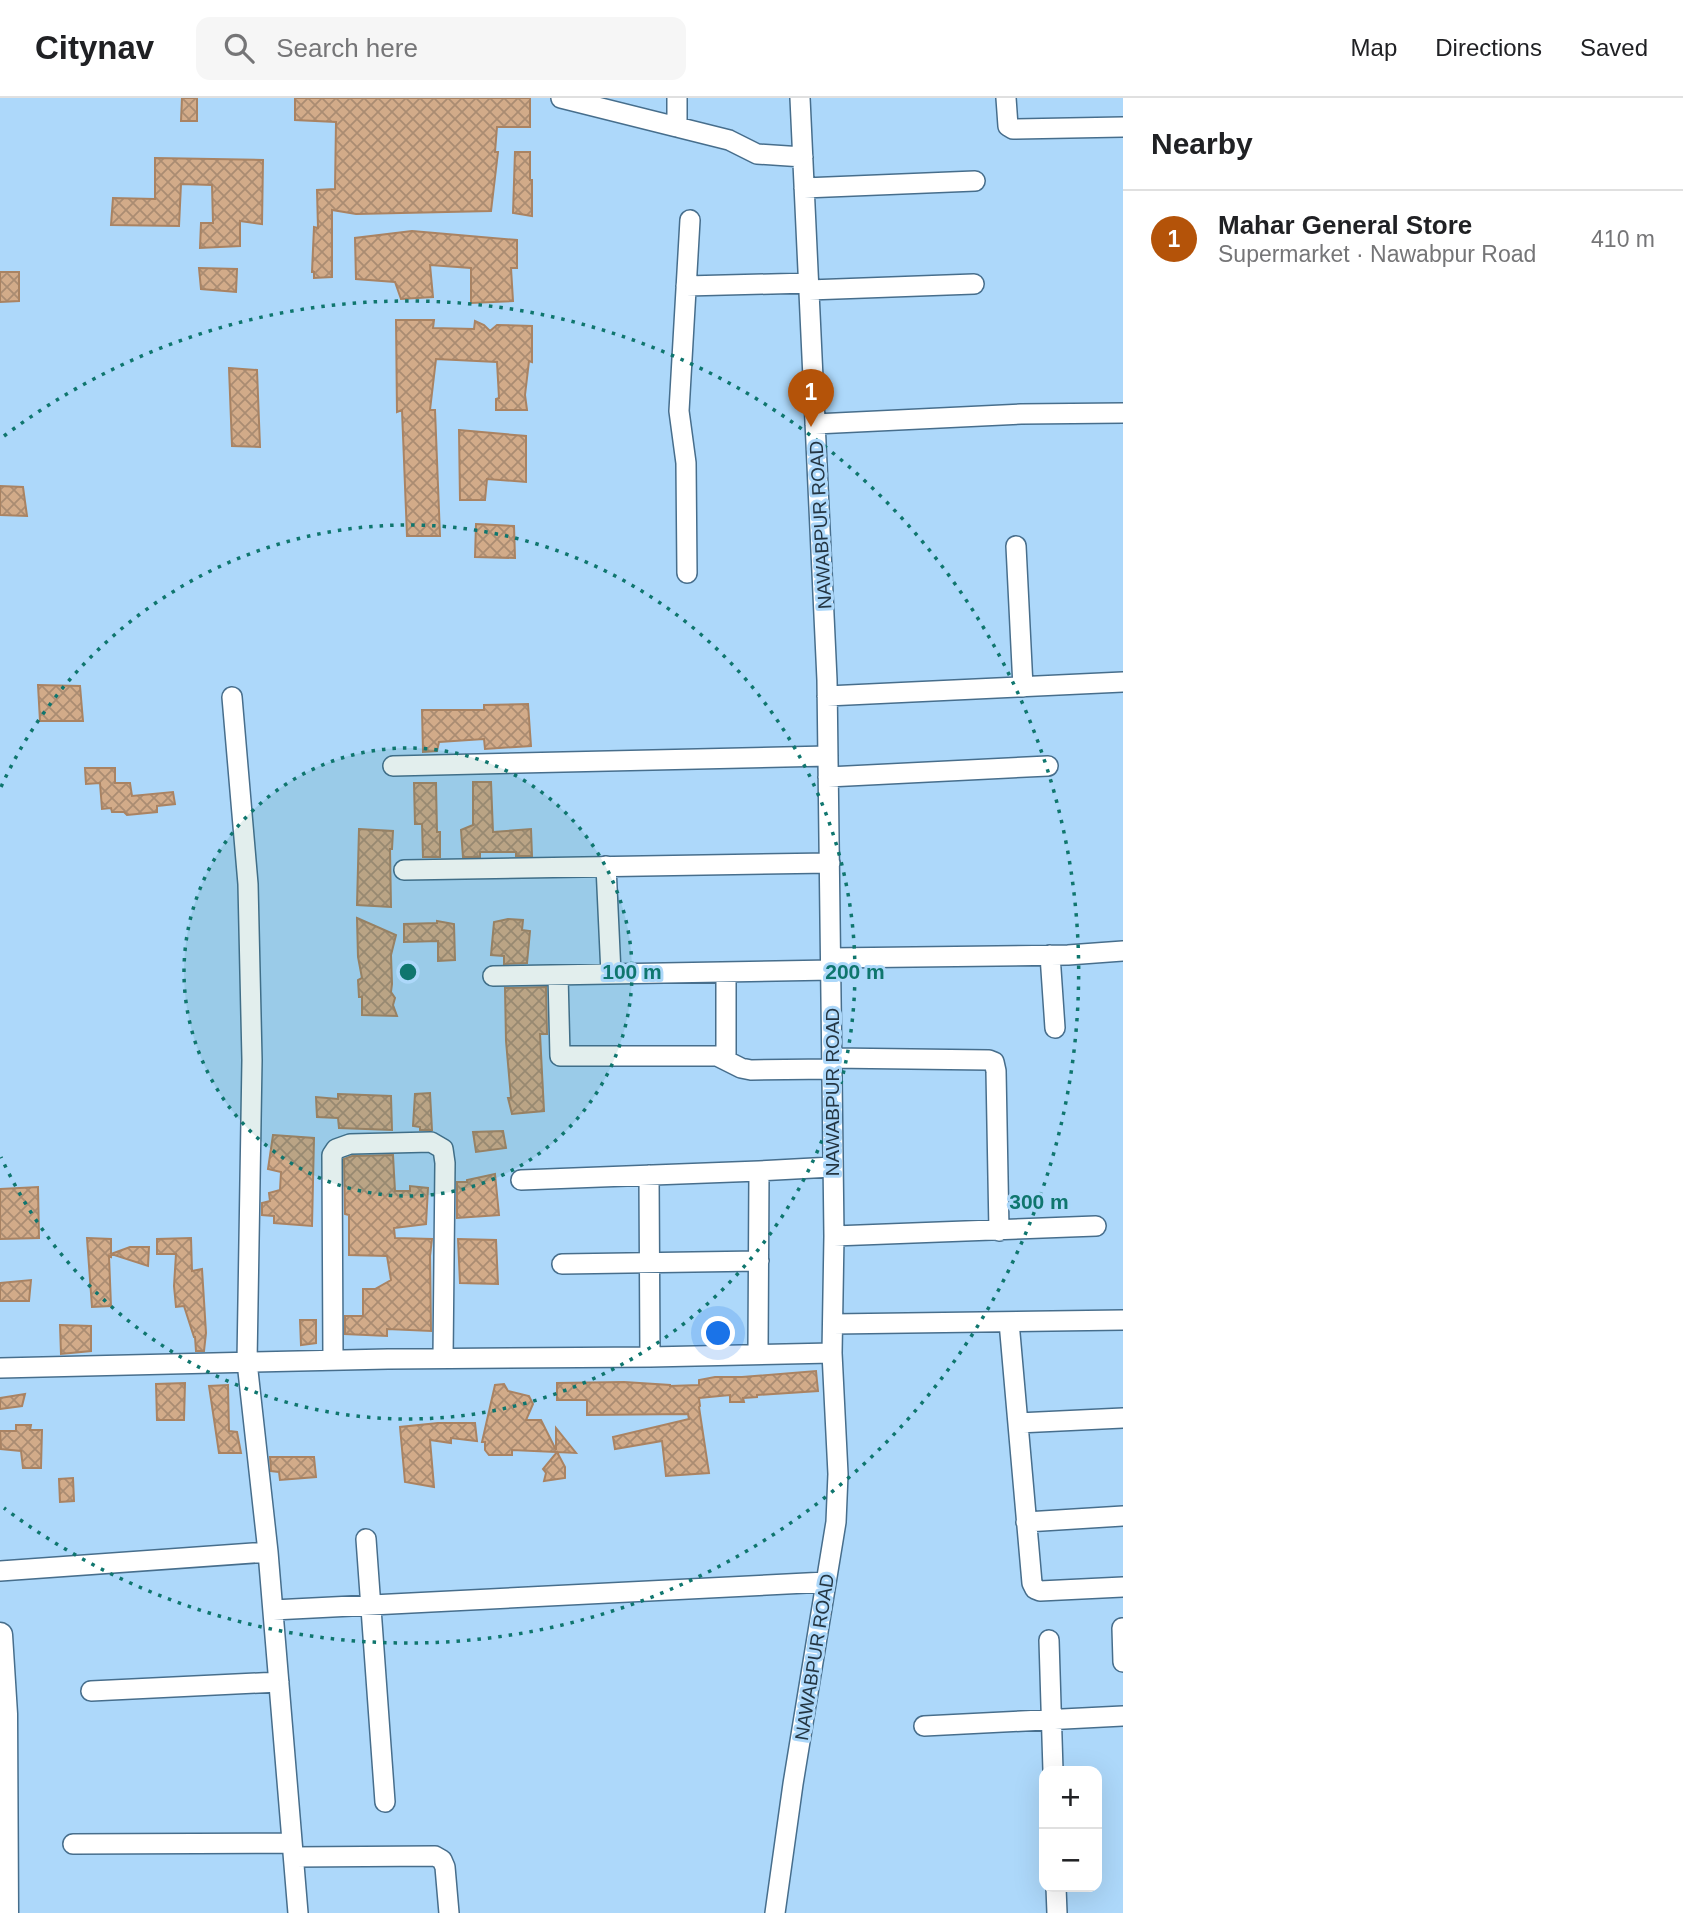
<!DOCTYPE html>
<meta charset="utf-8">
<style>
body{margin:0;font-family:Helvetica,sans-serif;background:#f6f6f6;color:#202124}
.controls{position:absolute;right:21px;bottom:21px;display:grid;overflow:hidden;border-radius:14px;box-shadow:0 7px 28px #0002}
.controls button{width:63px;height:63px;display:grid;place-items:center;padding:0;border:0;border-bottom:2px solid #e0e0e0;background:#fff;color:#202124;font:35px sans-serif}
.you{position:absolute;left:719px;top:1236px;width:24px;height:24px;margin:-18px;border:5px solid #fff;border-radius:50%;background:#1a73e8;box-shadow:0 0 0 10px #1a73e833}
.badge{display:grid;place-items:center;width:46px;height:46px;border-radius:50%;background:#b45309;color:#fff;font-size:23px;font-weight:700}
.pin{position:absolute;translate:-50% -58px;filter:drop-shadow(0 2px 4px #0008)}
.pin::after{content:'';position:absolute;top:37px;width:24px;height:21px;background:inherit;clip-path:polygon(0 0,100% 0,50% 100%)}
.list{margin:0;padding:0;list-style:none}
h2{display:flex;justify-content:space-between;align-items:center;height:91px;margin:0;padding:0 28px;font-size:30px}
h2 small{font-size:23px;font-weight:400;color:#757577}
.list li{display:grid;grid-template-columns:46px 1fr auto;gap:21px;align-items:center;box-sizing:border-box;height:98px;padding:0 28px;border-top:2px solid #e0e0e0}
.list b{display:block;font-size:26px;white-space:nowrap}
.list p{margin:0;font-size:23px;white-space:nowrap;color:#757577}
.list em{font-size:23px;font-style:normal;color:#757577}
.icon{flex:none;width:38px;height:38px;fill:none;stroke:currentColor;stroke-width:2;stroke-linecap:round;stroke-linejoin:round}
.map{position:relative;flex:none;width:1123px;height:1815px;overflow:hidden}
header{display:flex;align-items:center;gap:42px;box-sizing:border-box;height:98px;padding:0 35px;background:#fff;border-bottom:2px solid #e0e0e0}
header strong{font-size:33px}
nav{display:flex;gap:38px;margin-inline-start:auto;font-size:24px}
.search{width:490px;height:63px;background:#f6f6f6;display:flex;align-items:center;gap:18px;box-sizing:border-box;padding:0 24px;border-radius:14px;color:#757577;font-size:26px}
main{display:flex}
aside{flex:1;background:#fff}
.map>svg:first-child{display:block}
.building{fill:url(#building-cross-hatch);stroke:#a98363;stroke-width:2}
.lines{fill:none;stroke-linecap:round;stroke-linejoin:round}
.minor-casing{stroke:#476e8c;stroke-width:22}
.major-casing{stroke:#476e8c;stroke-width:27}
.minor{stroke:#fff;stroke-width:19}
.major{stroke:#fff;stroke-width:24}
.ring{fill:none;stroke:#0f766e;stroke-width:3.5;stroke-dasharray:3.5 7}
.labels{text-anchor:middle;stroke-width:6;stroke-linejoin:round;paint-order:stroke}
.street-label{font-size:19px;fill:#243643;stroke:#add8fa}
.centre{fill:#0f766e;stroke:#add8fa;stroke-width:3.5}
.ring-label{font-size:21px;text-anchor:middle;font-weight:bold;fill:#0f766e;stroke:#add8fa;stroke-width:6;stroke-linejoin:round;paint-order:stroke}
</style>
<header>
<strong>Citynav</strong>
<div class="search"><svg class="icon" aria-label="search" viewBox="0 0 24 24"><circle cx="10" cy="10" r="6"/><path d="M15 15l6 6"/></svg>Search here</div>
<nav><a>Map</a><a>Directions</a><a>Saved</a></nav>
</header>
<main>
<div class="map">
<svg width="1123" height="1815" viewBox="0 0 1123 1815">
<defs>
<pattern id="building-cross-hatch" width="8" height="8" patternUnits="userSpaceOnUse" patternTransform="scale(1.75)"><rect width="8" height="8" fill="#d2ab89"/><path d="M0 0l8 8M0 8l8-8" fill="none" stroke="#aa8c72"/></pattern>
</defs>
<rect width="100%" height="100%" fill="#add8fa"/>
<path class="building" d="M182 0H197V23H181Z
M295 0H530V29H497L495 54H498L491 113 356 116 332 112V179L314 180V174H312L314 129 318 130 317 92 335 91 336 24 295 22Z
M515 54H530V82H532V118L513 115Z
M155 60 263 62 262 126 240 123V148L200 150 201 125H213L212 87 181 86 179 128 111 127 113 100 155 101Z
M412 133 517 142V170H511L513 203 471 205V170L430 167 433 199 401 201 395 184 356 181 355 140Z
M199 170 237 171 236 194 201 191Z
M0 174H19V203L0 204Z
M396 222H434L433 230 474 231 475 223 484 227 490 233 497 227 532 228V264L529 263 525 297 527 312H496V301L499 300 497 264 436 261 430 312H435L440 438H407L402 312 397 314Z
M229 270 257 272 260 349 232 348Z
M459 332 526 338V384L487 381 485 402H460Z
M0 388 23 389 27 418 0 417Z
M476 426 514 428 515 460 475 459Z
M38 587 80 588 83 623H40Z
M528 606 531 648 485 651 484 641 439 644 437 653 423 654 422 612H484V607Z
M85 670H115V685H130L132 698 173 694 175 706 157 708V714L127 717 124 714H112L111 710 102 711 100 685 86 686Z
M473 684H491L493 734 531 731 532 758H516V754H480V759H463L461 732 473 727Z
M414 685H436L437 734H440V759H423L422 726H415Z
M359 731 393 733 392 751H390L391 809 357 807Z
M357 820 396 837 391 857 392 886 391 894 395 900 393 907 397 918 362 917V899H359L358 882 362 880 358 859Z
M508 821 523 822 522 832 530 833 527 865 504 866V858L491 857 494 824Z
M437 823 454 826 455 862 438 863V843L404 844V826L437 825Z
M546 889 547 936H540L544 1013 512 1016 508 1000H511L506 943 505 890Z
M430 995 432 1032H420V1029L413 1028 415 996Z
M338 996 391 998 392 1032 339 1030 338 1020 317 1019 316 999 338 1001Z
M503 1033 506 1050 476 1054 473 1034Z
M273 1037 314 1040 312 1128 274 1125V1118L262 1117V1105L270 1103 269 1095 280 1092 281 1074 268 1071Z
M393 1057 395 1093H410V1088L428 1090 426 1126 394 1130 395 1140 432 1141 430 1158 431 1233 387 1231V1238L345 1236V1218H363V1191H375L391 1182 387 1158 349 1157V1117L345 1116 344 1061 352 1058Z
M495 1076 499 1117 457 1120V1084H467V1082Z
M38 1089 39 1140 0 1141V1091Z
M87 1140 111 1141V1159L109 1158 111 1208 92 1209Z
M191 1140 192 1173 202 1171 206 1235 204 1253H196L195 1239H194L184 1208 176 1209 174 1188 176 1156H157V1141Z
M458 1141 496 1142 498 1186 460 1185Z
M130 1149H149L148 1168 111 1156Z
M31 1182 29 1203H0V1185Z
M300 1222H316V1245L301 1247Z
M60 1227 91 1228V1253L61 1256Z
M816 1273 818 1293 757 1297V1299L743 1300 744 1304H730V1297L699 1300 700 1308 699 1309 709 1375 666 1378 662 1343 615 1351 613 1339 689 1321 688 1316 587 1317V1302H557V1285L624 1284 670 1287V1288L699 1287V1282L715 1279H742Z
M185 1285 184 1322H157L156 1286Z
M504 1286 508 1293 529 1298 533 1306 526 1322H541L556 1352V1330L576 1355 512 1352V1357H489L485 1352V1344H482L495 1287Z
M228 1287 229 1333 237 1334 241 1355H219L209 1288Z
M25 1296 22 1308 0 1311V1300Z
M438 1325H475L477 1343 451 1340V1345L430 1342 434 1389 405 1384 400 1329Z
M16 1327H31L30 1332H42L41 1370H23L21 1353 1 1351 0 1333H16Z
M557 1354 565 1369V1380L544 1383 546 1375 543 1371Z
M270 1359H314L316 1379 280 1382 279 1374 271 1373Z
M73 1380 74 1403 60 1404 59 1381Z"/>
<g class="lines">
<g class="minor-casing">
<path id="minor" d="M561 0 729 42 757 56 803 59
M677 0V29
M1006 0 1008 28 1013 31 1123 29
M804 90 975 83
M686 188 809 185
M809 192 974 186
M815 326 1021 316 1123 315
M1016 448 1023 589
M687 475 686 365 679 313 690 122
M827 598 1123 584
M232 599 248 786 252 962 247 1264 268 1454 298 1815
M393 668 828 658
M828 679 1048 668
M606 768 611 876
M404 772 830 765
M1050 857 1055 930
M831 860 1068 857 1123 853
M726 874V962
M558 877 560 958H717L741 970 751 972 832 971
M493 878 832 872
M832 960 989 962 994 964 996 973 999 1133
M649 1077 650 1259
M521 1082 759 1073 832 1069
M834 1138 1096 1128
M562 1166 759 1163
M1009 1224 1032 1485 1035 1491 1040 1493 1123 1489
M833 1226 1123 1222
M758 1255 759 1073
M333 1262 332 1057 336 1051 350 1046 431 1044 443 1051 445 1065 443 1260
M0 1270 388 1261 650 1259 832 1255
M1018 1325 1123 1320
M1026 1424 1123 1418
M366 1441 385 1704
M0 1473 268 1454
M273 1512 826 1484
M1122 1530 1123 1564
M1049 1542 1053 1673
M91 1593 279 1584
M924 1628 1123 1618
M73 1746 292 1745
M294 1759 435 1758 442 1762 445 1769 449 1815
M1056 1789 1057 1815
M775 1815 793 1686 836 1424 838 1376 832 1255 834 1138 827 582 800 0"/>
</g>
<g class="major-casing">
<path id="major" d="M0 1537 5 1616 6 1815"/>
</g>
<use href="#minor" class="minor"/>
<use href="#major" class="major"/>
</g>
<circle cx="408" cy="874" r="224" fill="#0f766e" fill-opacity=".12"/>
<g class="ring">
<circle cx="408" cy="874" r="224"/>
<path d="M1 689A447 447 0 1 1 1 1059"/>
<path d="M4 338A671 671 0 1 1 4 1410"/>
</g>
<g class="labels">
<g class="street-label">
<text transform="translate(820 427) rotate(-93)" y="7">NAWABPUR ROAD</text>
<text transform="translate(832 994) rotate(-90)" y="7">NAWABPUR ROAD</text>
<text transform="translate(814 1559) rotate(-81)" y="7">NAWABPUR ROAD</text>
</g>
</g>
<circle cx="408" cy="874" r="10" class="centre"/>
<g class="ring-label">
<text x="632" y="881">100 m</text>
<text x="855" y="881">200 m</text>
<text x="1039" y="1111">300 m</text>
</g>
</svg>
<div class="controls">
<button>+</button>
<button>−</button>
</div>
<div class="you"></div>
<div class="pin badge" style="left:811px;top:329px">1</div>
</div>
<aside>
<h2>Nearby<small></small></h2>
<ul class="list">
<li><span class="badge">1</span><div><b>Mahar General Store</b><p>Supermarket · Nawabpur Road</p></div><em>410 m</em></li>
</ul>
</aside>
</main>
